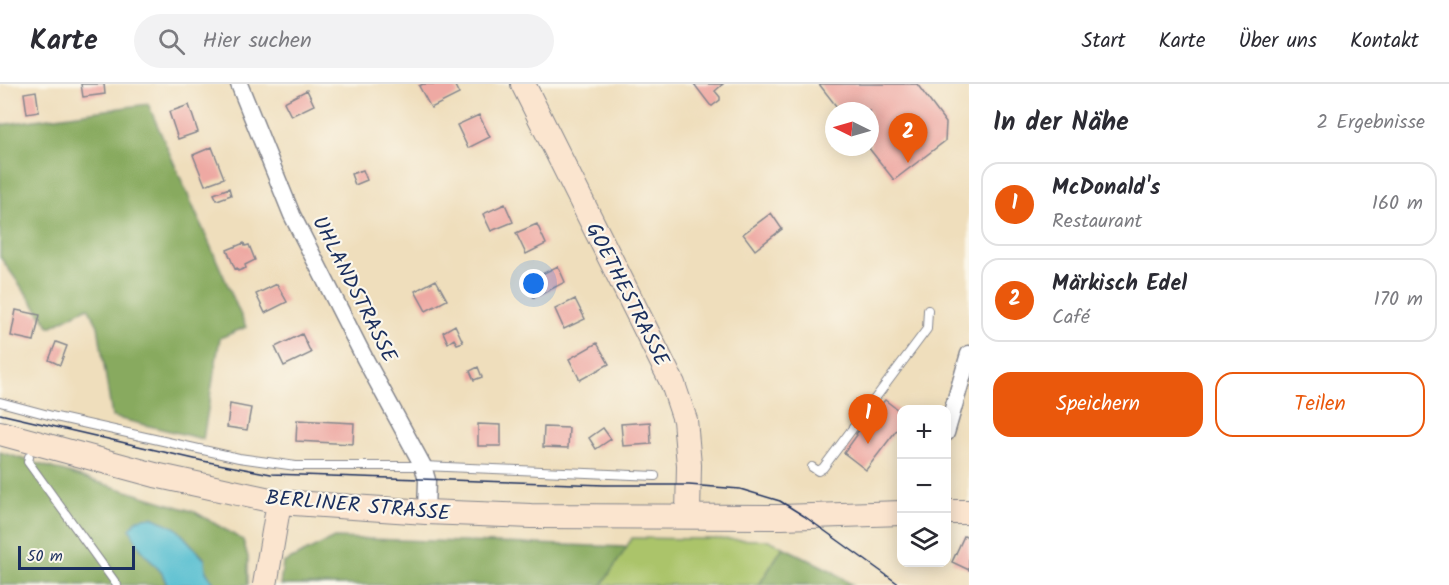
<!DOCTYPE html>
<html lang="de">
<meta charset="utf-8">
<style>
body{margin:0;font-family:Kalam,sans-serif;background:#f2f2f3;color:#2b2b33}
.controls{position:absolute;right:18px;bottom:18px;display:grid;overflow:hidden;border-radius:12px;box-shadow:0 3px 15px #0003}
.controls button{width:54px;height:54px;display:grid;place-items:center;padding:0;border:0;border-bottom:2px solid #e1e1e2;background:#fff;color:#2b2b33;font:30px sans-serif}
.compass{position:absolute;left:825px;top:18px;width:54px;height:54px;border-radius:50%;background:#fff;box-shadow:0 3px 15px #0003;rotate:275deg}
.scale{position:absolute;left:18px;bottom:15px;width:117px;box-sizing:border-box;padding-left:6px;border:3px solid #1b2f5e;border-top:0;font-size:16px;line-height:21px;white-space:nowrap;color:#1b2f5e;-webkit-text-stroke:4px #fbf7ec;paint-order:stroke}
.you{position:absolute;left:534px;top:200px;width:21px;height:21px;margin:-15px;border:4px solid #fff;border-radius:50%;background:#1a73e8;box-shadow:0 0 0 9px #1a73e833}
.badge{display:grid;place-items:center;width:39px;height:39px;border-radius:50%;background:#ea580c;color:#fff;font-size:20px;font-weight:700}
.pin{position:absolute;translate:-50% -50px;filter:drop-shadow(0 2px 3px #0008)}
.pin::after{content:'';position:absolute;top:32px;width:21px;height:18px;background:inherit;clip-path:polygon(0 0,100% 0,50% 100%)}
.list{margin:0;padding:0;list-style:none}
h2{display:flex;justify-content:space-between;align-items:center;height:78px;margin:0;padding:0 24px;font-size:26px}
h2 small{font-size:20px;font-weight:400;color:#7c7c81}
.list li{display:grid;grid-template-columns:39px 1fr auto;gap:18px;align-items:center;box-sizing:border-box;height:84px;margin:0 12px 12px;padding:0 12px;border:2px solid #e1e1e2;border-radius:18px}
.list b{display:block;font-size:22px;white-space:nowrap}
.list p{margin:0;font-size:20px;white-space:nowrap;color:#7c7c81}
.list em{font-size:20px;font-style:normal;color:#7c7c81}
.actions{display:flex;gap:12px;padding:18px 24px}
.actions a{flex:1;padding:14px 0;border:2px solid #ea580c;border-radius:18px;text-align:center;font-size:21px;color:#ea580c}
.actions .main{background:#ea580c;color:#fff}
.icon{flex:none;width:33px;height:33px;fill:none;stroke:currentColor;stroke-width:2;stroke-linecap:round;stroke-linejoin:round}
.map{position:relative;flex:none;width:969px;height:501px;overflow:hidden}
header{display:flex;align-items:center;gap:36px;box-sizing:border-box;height:84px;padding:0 30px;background:#fff;border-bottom:2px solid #e1e1e2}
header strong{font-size:28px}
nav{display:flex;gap:33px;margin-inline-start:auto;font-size:21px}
.search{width:420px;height:54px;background:#f2f2f3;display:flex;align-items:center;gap:15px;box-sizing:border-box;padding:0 21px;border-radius:33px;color:#7c7c81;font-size:22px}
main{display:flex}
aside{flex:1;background:#fff}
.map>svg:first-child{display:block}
.green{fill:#abc46a;stroke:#637a64;stroke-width:1.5}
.forest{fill:#88aa5e;stroke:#526c5e;stroke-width:1.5}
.water{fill:#54bed0;stroke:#387697;stroke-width:1.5}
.building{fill:#eea9a3}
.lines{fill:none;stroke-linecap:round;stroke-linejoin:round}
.lane-casing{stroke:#85868d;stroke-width:10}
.street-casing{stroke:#85868d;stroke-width:19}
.secondary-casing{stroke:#85868d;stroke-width:26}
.lane{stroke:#fff;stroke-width:8}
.street{stroke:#fff;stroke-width:16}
.secondary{stroke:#fbe5cf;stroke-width:24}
.tram{stroke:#1b2f5e;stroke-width:1.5}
.labels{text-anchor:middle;stroke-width:4.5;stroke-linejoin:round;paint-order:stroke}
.street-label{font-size:21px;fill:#1b2f5e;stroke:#fbf7ec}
</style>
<header>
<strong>Karte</strong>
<div class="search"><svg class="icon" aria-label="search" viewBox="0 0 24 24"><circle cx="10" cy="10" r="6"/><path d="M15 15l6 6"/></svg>Hier suchen</div>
<nav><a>Start</a><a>Karte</a><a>Über uns</a><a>Kontakt</a></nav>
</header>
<main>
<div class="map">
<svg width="969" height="501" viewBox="0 0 969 501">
<rect width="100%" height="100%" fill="#fbf7ec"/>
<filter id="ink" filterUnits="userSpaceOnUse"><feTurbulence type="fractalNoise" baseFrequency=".0167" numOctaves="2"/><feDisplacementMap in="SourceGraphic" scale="12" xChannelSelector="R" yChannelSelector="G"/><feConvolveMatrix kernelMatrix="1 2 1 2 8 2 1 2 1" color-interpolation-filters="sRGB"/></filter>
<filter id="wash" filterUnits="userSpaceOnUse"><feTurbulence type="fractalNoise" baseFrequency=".008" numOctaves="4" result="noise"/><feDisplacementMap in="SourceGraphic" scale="24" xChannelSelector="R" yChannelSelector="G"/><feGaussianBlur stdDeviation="1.35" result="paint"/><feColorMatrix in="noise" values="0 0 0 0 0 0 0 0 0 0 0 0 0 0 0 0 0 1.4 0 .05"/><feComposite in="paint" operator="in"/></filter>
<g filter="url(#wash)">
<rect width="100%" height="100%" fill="#efdebc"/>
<path class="green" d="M632 454 769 456 783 463 759 501H602Z"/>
<path class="forest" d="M148 20 246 243 220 254 203 355 112 333 98 242 88 223 50 243 0 173V41Z
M0 368 195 428 243 456 248 473V501H215L206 488 205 475 176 444 152 433 140 464 162 489 167 501H0Z
M334 454 627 463 602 501H280L283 479Z
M783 463 832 487 852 501H759Z"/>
<path class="water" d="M152 433 176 444 205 476 206 488 215 501H167L162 489 140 464 130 445 138 435Z"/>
<g id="blocks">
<path class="building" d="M81 0H104L105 10 83 13Z
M423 0H454L459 10 431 24 419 2Z
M694 0H723L715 7 720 13V16L712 22 710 21Z
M819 0H917L946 39 945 57 894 96 868 63H870V27H840Z
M307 6 314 21 291 32 284 18Z
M36 7 39 28 27 30 24 9Z
M189 21 198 48 178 55 169 28Z
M479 31 490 53 468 64 457 41Z
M212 63 224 94 205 101 193 71Z
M363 86 367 96 355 101 351 90Z
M229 104 231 111 217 116 214 110Z
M505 120 513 138 491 147 483 130Z
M771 129 782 145 755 166 743 150Z
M537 140 546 160 526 170 516 149Z
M244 159 245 162 249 161 255 176 245 181 246 184 238 187 237 184 235 185 227 166Z
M558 182 565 198 534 214 526 198Z
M436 196 447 216 426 227 415 207Z
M277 200 287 218 265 229 256 210Z
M575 215 585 235 564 245 555 225Z
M16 226 40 231 34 257 11 252Z
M455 241 463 258 457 260 454 255 448 259 443 248Z
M302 250 311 269 284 282 275 263Z
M56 258 67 262 60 281 49 276Z
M597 259 609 280 580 296 569 275Z
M478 283 482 293 474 296 470 287Z
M885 316 902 329V339L866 386 844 369 857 351 856 350 860 345 861 346 872 332 870 331 874 326 875 327Z
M230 320 251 324 247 346 227 343Z
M297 336 354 339 353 360 296 357Z
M650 338 651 360 623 362 621 340Z
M478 340 501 341V362H478Z
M544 343 569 344 568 364 543 363Z
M603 344 611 355 596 365 589 354Z
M964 452 969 454V486L952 478Z"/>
</g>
</g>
<g filter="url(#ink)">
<use href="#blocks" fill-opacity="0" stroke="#85868d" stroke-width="1.5"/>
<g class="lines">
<g class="lane-casing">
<path id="lane" d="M0 318 56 333 239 374 296 382H423L655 392
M29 373 28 378 117 501
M812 383 818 387 823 384 927 245 928 226"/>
</g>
<g class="street-casing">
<path id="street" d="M239 0 292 131 365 275 423 382 427 396 426 428
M946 349 969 270"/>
</g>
<g class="secondary-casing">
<path id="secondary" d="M523 0 673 300 685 336 689 381 688 431
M0 349 155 391 279 418 426 428 531 432 782 433 902 429
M946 428H969
M265 501 279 418"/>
</g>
<use href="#lane" class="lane"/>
<use href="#street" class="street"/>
<use href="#secondary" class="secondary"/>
<path class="tram" d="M0 330 203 377 271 390 604 401H689L740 405 780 417 804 432 900 501"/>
</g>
</g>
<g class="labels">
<g class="street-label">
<text transform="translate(355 205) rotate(63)" y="7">UHLANDSTRASSE</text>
<text transform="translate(628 210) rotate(63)" y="7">GOETHESTRASSE</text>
<text transform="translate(358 421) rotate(5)" y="7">BERLINER STRASSE</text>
</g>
</g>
</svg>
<div class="controls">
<button>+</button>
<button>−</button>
<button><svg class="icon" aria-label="layers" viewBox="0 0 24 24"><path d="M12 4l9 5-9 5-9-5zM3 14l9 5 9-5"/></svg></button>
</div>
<svg class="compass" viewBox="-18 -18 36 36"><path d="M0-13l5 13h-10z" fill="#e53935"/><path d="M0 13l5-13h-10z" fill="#7c7c81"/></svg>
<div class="scale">50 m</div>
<div class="you"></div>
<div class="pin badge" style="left:868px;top:360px">1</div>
<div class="pin badge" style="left:908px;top:79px">2</div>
</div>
<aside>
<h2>In der Nähe<small>2 Ergebnisse</small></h2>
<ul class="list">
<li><span class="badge">1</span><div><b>McDonald's</b><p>Restaurant</p></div><em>160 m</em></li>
<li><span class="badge">2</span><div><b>Märkisch Edel</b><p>Café</p></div><em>170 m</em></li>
</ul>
<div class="actions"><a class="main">Speichern</a><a>Teilen</a></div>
</aside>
</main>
